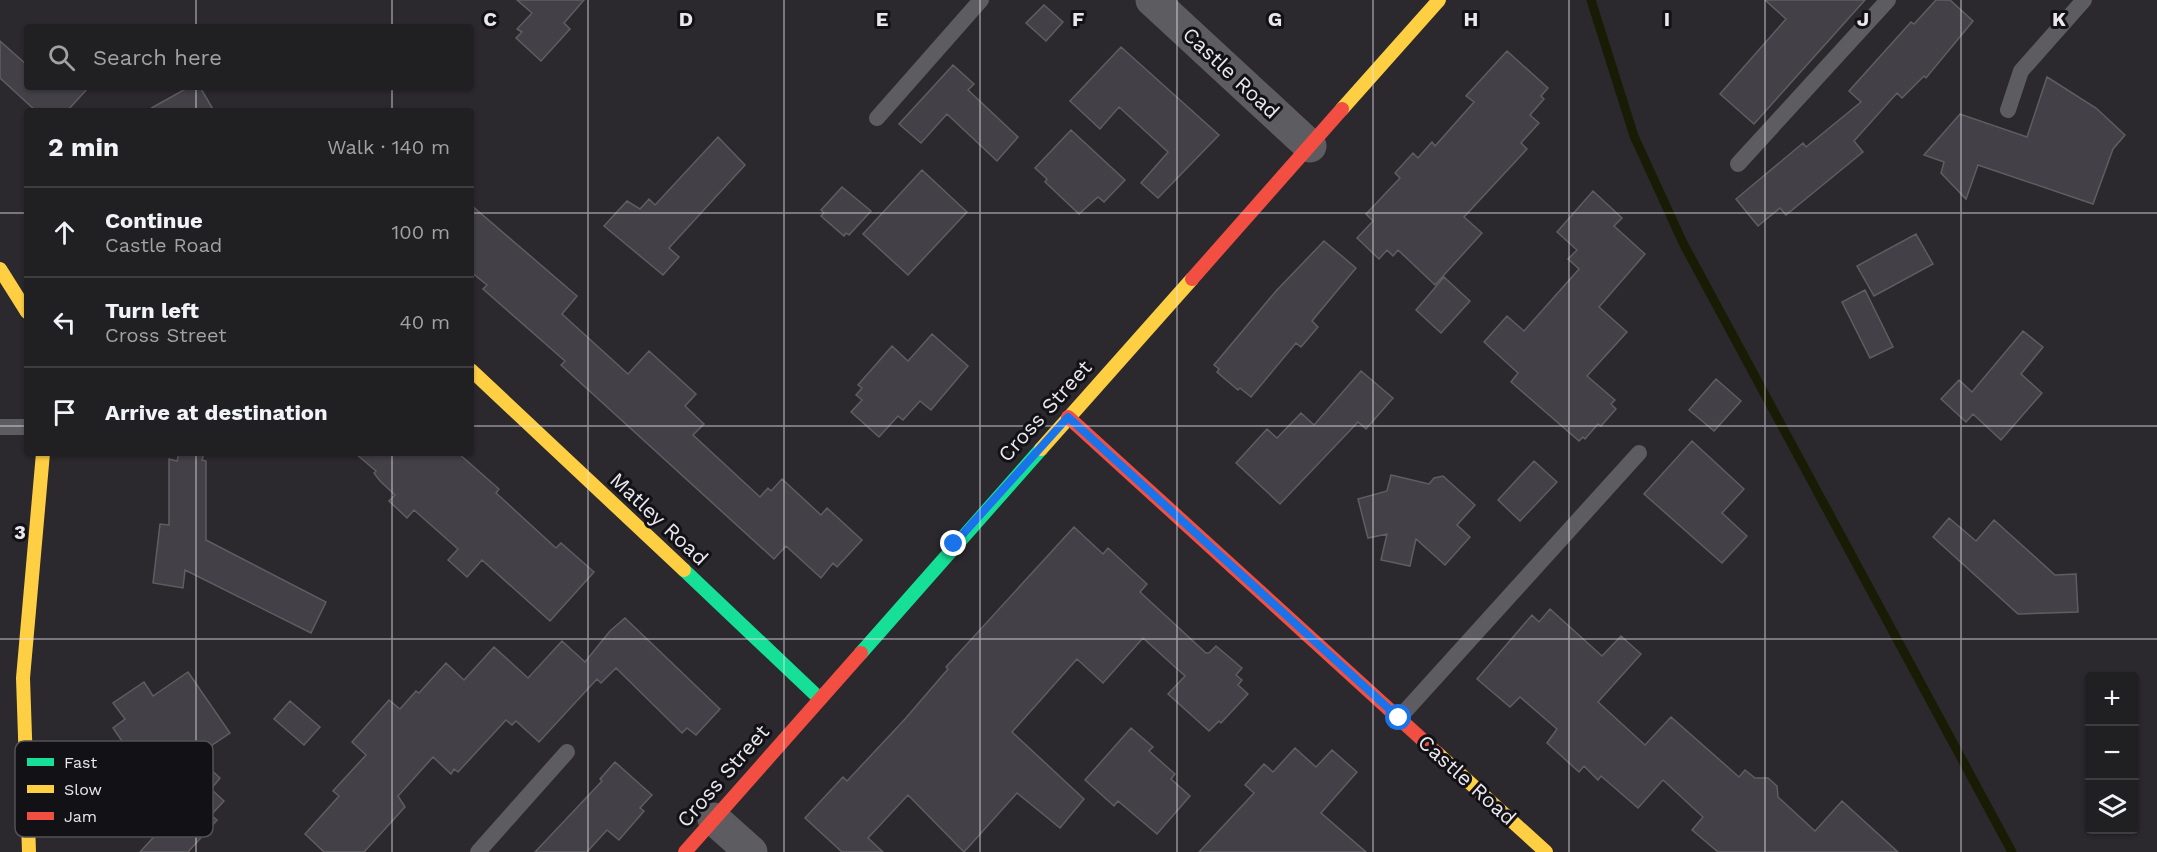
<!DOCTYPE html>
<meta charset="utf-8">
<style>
body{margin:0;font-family:"Work Sans",sans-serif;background:#2d2c2f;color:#f1f3f6}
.controls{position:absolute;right:18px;bottom:18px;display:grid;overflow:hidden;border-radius:6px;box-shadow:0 2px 4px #0004}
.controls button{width:54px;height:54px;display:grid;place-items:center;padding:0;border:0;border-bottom:2px solid #3d3d40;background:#201f22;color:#f1f3f6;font:30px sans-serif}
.stop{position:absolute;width:18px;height:18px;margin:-14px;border:4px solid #1a73e8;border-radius:50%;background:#fff}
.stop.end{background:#1a73e8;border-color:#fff;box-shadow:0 2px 6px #0008}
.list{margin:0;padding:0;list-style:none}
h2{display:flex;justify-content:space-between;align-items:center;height:78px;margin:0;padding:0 24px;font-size:26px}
h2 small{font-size:20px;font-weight:400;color:#a2a2a5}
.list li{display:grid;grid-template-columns:39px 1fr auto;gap:18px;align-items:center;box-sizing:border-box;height:90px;padding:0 24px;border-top:2px solid #3d3d40}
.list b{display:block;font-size:22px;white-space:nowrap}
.list p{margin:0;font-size:20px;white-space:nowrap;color:#a2a2a5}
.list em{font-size:20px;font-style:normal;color:#a2a2a5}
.icon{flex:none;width:33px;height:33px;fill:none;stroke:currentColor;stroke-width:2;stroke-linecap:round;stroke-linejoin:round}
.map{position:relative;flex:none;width:2157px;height:852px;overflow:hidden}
.search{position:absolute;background:#201f22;box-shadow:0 2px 4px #0004;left:24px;top:24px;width:450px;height:66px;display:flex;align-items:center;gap:15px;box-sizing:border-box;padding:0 21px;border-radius:6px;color:#a2a2a5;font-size:22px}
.panel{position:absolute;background:#201f22;box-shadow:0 2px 4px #0004;left:24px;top:108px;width:450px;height:348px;border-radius:6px}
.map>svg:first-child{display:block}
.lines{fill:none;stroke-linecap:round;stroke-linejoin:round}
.stream{stroke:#181c04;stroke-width:9}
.building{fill:#434048;stroke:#5f5d61;stroke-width:1.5}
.lane{stroke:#5d5c60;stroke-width:16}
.street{stroke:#5d5c60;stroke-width:33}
.fast{stroke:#16e098;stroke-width:14}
.slow{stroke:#ffcf43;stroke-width:14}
.jam{stroke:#f24e42;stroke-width:14}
.route{stroke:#1a73e8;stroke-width:8}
.grid{fill:none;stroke:#eae8ee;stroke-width:1.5;stroke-opacity:0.55}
.labels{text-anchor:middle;stroke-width:6;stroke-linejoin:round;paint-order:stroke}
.street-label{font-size:21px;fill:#eae8ee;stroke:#121115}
.key{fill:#121115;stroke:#535256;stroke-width:1.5}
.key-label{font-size:16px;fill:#eae8ee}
.grid-label{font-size:20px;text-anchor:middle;font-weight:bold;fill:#eae8ee;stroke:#121115;stroke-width:6;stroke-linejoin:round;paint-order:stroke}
</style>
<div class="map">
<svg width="2157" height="852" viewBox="0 0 2157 852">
<rect width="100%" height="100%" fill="#2b292e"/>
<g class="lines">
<path class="stream" d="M1591 0 1634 136 1683 243 2012 852"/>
</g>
<path class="building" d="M517 0H584L564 23 570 29 541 61 516 38 522 32 517 29 532 13Z
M1765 0H1865L1754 124 1720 94 1786 19Z
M1936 0H1950L1973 21 1926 78 1924 76 1902 98 1897 93 1854 141 1863 152 1786 215 1780 208 1758 226 1736 199 1803 143 1806 147 1861 102 1849 91 1911 22 1914 24Z
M1044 5 1063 22 1046 41 1026 23Z
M0 41 27 65V87H89L67 111H36L0 78Z
M1121 47 1219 135 1158 198 1141 183 1168 152 1119 107 1100 129 1070 101Z
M1507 51 1548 88 1541 96 1544 99 1530 115 1539 123 1521 143 1527 149 1464 217 1482 233 1435 285 1398 250 1393 256 1387 250 1379 259 1357 238 1373 221 1366 214 1400 178 1395 173 1413 153 1418 158 1432 142 1435 146 1474 102 1466 96Z
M953 65 974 84 968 90 1018 137 997 161 947 114 921 143 899 124Z
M2047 77 2096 108 2125 135 2113 149 2093 204 1978 165 1966 199 1941 173 1944 162 1924 155 1960 114 2027 137Z
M189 87H200L214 111H146Z
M1071 130 1125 180 1104 202 1098 197 1079 214 1045 182 1047 179 1035 168Z
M718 137 745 165 669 248 679 257 663 275 604 226 627 201 640 209 649 199 655 205Z
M922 170 967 212 908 275 863 234Z
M842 187 871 211 849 235 846 233 844 236 821 216 824 213 821 210Z
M1593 191 1622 218 1614 226 1645 254 1599 307 1627 332 1587 376 1615 400 1611 404 1616 409 1601 426 1598 424 1585 439 1583 437 1579 441 1511 382 1518 373 1484 342 1507 316 1524 331 1579 269 1568 259 1577 250 1557 232Z
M471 205 577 296 562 314 628 374 649 351 696 394 685 406 704 424 693 435 760 497 768 488 771 491 782 479 821 515 827 508 862 540 837 567 833 563 821 578 786 546 774 559 561 365 565 361 483 289 487 285 471 272Z
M1916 234 1933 264 1874 296 1857 266Z
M1324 241 1356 268 1312 321 1318 327 1301 347 1296 343 1251 397 1240 388 1238 390 1217 372 1219 369 1214 365 1276 291Z
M1444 277 1470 301 1441 333 1416 310Z
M1865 290 1893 347 1870 358 1842 302Z
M2023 331 2043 347 2021 374 2042 393 2001 440 1973 414 1966 422 1941 399 1959 380 1972 392Z
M932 334 968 366 931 410 920 401 903 420 898 416 879 437 851 412 862 400 856 395 862 388 858 385 892 346 908 361Z
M1361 371 1393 398 1366 429 1358 422 1280 504 1236 463 1267 429 1277 438 1301 413 1314 425Z
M1716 379 1741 401 1714 431 1689 410Z
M1692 441 1744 489 1722 513 1747 536 1722 563 1644 494Z
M179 453H204L202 460 206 461V540L326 602 311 633 185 570 183 588 153 583 160 524 169 525V459L177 461Z
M355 453H458L499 489 496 493 556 548 561 543 594 572 550 621 482 560 467 577 448 560 458 549 414 510 407 518 389 501 395 495 380 481 374 473 376 471Z
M1534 461 1557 482 1520 521 1498 500Z
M1391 475 1429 484 1434 478 1443 476 1475 505 1457 525 1470 537 1445 565 1416 539 1410 566 1381 560 1387 534 1368 538 1358 499 1387 491Z
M1949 518 1976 541 1994 520 2055 575 2076 574 2078 612 2018 614 1933 537Z
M1074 527 1103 554 1108 548 1147 584 1140 592 1206 653H1209L1216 646 1242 668 1236 675 1242 680 1238 685 1248 694 1221 723 1219 721 1209 731 1168 694 1185 676 1143 638 1103 683 1077 659 1012 732 1084 799 1060 828 1017 793 964 852 908 795 868 838 883 852H842L805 818 843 777 847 781 905 719 948 669 946 667Z
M1550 609 1602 656 1621 636 1641 654 1598 702 1645 745 1671 717 1739 777 1745 770 1755 778H1768L1777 786 1778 797 1815 831 1842 801 1898 852H1718L1692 830 1703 817 1663 780 1638 808 1601 776 1598 780 1584 766 1579 772 1547 743 1557 729 1520 697 1510 707 1477 679 1532 615 1539 622Z
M625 618 720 709 696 735 687 728 682 733 616 668 601 683 597 679 539 742 516 721 512 725 506 720 458 772 454 769 451 774 433 757 398 796 405 807 364 852H324L305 834 339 796 333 791 366 755 352 742 389 700 400 709 416 691 419 693 446 663 464 680 494 647 528 678 562 641 585 662 610 631Z
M188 672 230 733 196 756 220 778 211 789 224 801 211 815 217 820 188 852H140L173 816 113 728 125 719 113 703 144 682 153 696Z
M290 701 320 727 304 745 274 719Z
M1131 728 1153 747 1149 751 1175 774 1171 779 1190 796 1157 834 1118 801 1114 806 1085 780Z
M1295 748 1316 767 1332 750 1357 772 1321 813 1366 852H1199L1254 793 1245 785 1264 764 1273 772Z
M615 762 652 795 640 808 644 811 619 840 607 830 587 852H535L602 781 600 779Z"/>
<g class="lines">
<path class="lane" d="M2008 110 2021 71 2084 0
M877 118 981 0
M1738 164 1888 0
M0 427H27
M1399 718 1639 453
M478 852 567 752"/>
<path class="street" d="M1152 0 1310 146
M714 819 751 852"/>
<path class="fast" d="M684 570 819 698
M861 653 1041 449"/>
<path class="slow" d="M1342 109 1439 0
M0 269 27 312
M471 370 684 570
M1041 449 1192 279
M1437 753 1546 852
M29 852 23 678 43 453"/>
<path class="jam" d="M1192 279 1342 109
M1068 417 1437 753
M685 852 861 653"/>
</g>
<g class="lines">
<path class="route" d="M954 544 1068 417 1399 718"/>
</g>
<path class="grid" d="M196 0V27M392 0V27M588 0V852M784 0V852M980 0V852M1177 0V852M1373 0V852M1569 0V852M1765 0V852M1961 0V852M196 87V111M392 87V111M0 213H27M471 213H2157M0 426H27M471 426H2157M196 453V852M392 453V852M0 639H2157"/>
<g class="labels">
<g class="street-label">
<text transform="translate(1231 73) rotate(43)" y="7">Castle Road</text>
<text transform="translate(1045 411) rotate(-48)" y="7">Cross Street</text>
<text transform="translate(659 519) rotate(43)" y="7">Matley Road</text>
<text transform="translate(723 776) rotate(-49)" y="7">Cross Street</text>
<text transform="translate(1467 780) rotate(42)" y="7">Castle Road</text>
</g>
</g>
<rect x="15" y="741" width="198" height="96" rx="9" class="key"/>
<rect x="27" y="758" width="27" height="8" fill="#16e098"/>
<rect x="27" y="785" width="27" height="8" fill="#ffcf43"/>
<rect x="27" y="812" width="27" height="8" fill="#f24e42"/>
<g class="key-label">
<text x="64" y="768">Fast</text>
<text x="64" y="795">Slow</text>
<text x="64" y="822">Jam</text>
</g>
<g class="grid-label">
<text x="490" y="26">C</text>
<text x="686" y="26">D</text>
<text x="882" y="26">E</text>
<text x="1078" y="26">F</text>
<text x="1275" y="26">G</text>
<text x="1471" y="26">H</text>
<text x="1667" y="26">I</text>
<text x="1863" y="26">J</text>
<text x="2059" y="26">K</text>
<text x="20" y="539">3</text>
</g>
</svg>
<div class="controls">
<button>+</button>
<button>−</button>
<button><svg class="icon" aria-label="layers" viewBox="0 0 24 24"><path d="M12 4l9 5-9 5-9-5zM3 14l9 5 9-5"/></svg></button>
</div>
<div class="stop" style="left:1399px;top:718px"></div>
<div class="stop end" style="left:954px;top:544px"></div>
<div class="search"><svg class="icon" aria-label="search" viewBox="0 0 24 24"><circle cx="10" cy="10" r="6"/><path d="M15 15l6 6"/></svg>Search here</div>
<section class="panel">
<h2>2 min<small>Walk · 140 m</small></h2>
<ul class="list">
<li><svg class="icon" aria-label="ahead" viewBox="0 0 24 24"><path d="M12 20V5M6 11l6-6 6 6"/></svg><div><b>Continue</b><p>Castle Road</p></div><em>100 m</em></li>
<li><svg class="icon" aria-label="left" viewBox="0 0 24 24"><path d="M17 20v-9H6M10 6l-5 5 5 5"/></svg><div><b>Turn left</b><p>Cross Street</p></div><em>40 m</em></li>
<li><svg class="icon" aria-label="arrive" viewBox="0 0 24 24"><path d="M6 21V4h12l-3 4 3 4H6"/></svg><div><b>Arrive at destination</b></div></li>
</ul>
</section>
</div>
